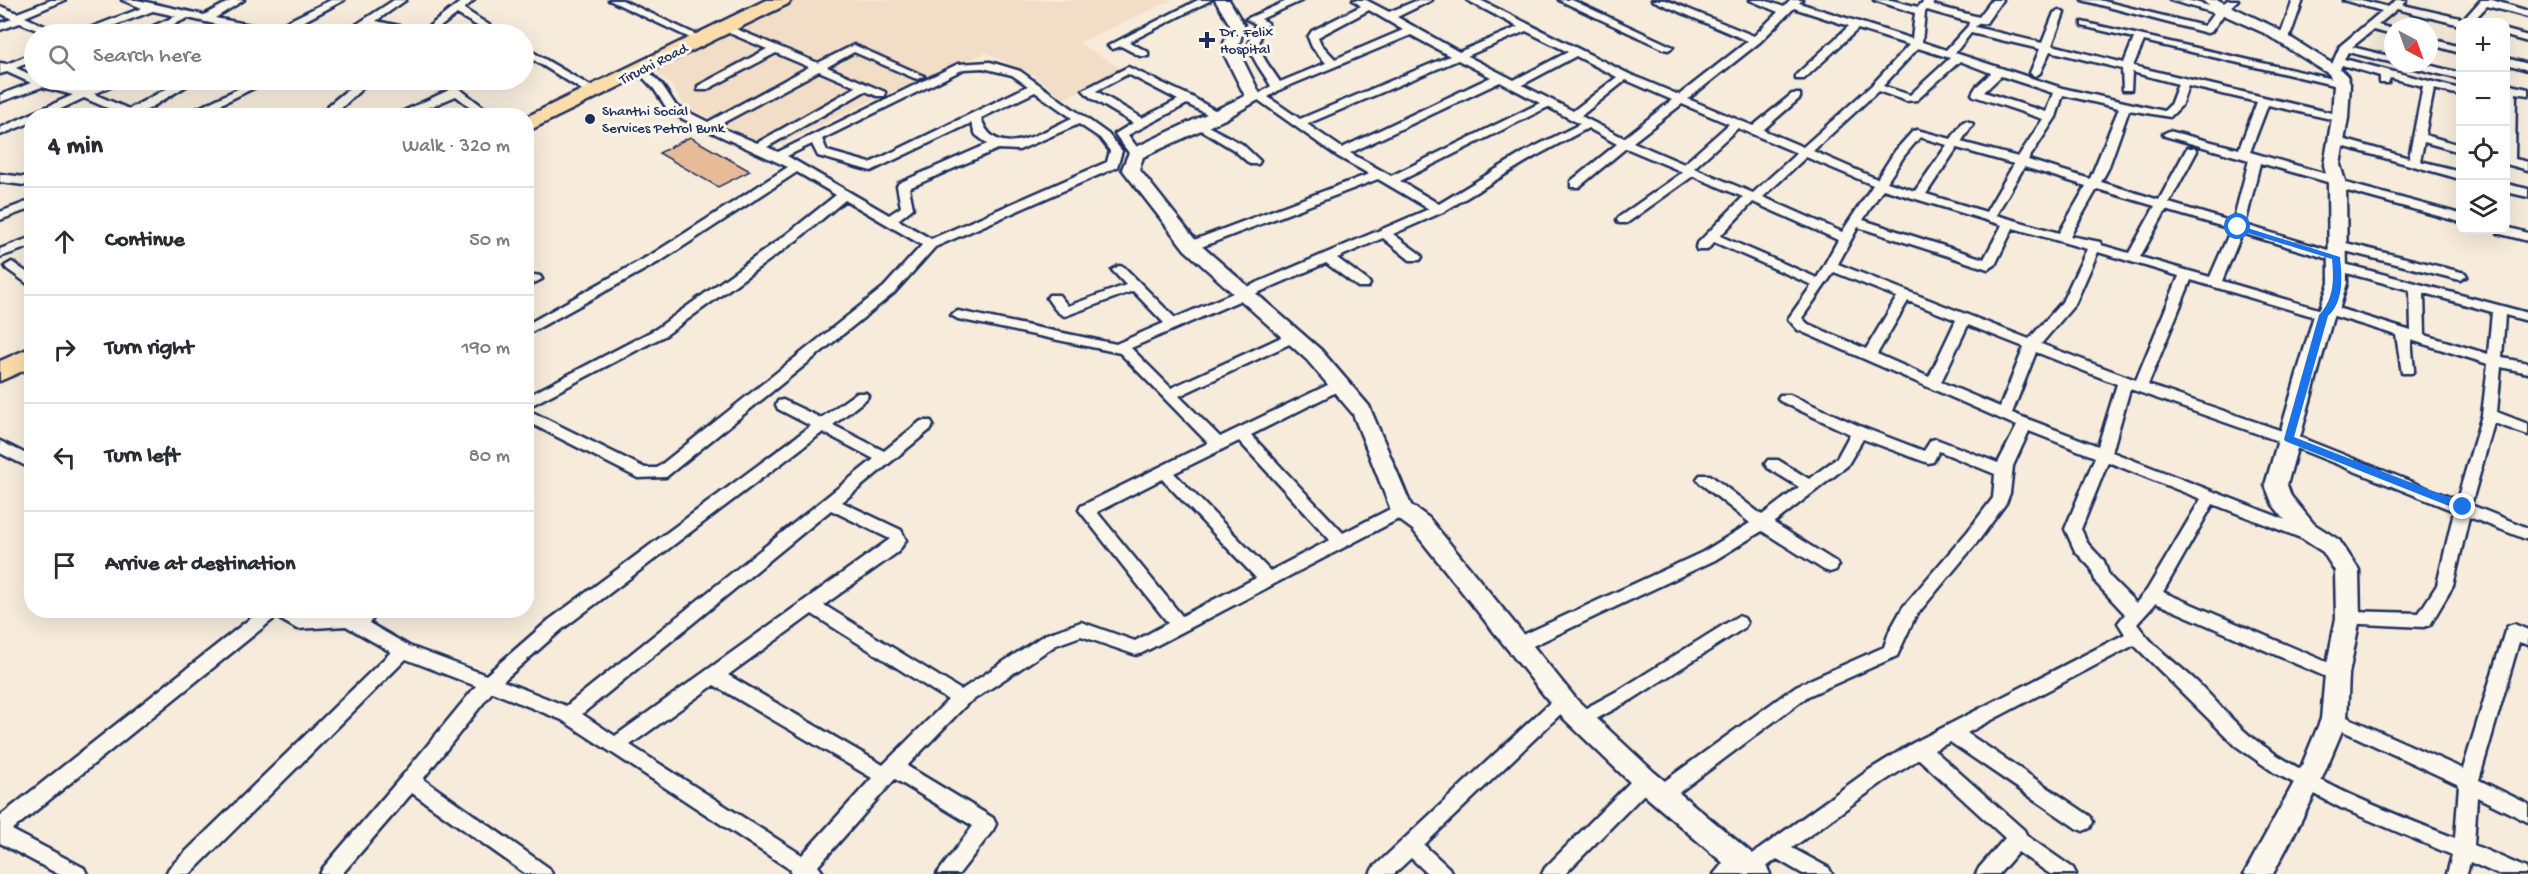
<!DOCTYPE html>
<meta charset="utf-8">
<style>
body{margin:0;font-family:"Gochi Hand",sans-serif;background:#f2f2f3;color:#2b2b33}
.controls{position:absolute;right:18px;top:18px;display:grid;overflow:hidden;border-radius:12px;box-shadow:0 6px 24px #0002}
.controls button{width:54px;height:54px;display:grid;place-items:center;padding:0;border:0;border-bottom:2px solid #e1e1e2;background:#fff;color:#2b2b33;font:30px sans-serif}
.compass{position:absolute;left:2384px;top:18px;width:54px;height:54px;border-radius:50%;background:#fff;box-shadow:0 6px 24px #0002;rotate:139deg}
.stop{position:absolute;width:18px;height:18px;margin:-14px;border:4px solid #1a73e8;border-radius:50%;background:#fff}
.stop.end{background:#1a73e8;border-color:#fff;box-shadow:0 2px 6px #0008}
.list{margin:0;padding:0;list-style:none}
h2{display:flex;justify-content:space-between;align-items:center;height:78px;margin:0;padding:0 24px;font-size:26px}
h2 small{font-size:20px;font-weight:400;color:#7c7c81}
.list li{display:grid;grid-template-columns:39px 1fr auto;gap:18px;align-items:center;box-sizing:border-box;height:108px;padding:0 24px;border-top:2px solid #e1e1e2}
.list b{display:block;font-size:22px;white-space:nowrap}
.list em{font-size:20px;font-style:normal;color:#7c7c81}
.icon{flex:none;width:33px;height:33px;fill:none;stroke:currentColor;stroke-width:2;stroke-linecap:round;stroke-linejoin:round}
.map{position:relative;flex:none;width:2528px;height:874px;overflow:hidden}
.search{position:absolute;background:#fff;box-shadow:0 6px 24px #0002;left:24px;top:24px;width:510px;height:66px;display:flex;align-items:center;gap:15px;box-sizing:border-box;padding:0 21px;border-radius:33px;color:#7c7c81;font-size:22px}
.panel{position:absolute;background:#fff;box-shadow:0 6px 24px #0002;left:24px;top:108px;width:510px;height:510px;border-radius:24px}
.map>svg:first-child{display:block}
.built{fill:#f2ddc7}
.building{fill:#e8bb98;stroke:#1b2f5e;stroke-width:1.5}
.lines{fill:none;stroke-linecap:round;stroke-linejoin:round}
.street-casing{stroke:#1b2f5e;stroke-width:5}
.secondary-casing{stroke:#1b2f5e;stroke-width:5}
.highway-casing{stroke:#1b2f5e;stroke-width:5}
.street{fill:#fbf7ec;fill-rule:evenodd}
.secondary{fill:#fbf7ec;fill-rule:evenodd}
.highway{fill:#fbddab;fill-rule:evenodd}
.route{fill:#1a73e8}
.poi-dot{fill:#1b2f5e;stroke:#fbf7ec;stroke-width:2}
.labels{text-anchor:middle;stroke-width:6;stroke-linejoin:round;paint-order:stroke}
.far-poi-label{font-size:15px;fill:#1b2f5e;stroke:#fbf7ec;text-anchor:start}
.far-street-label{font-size:15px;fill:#1b2f5e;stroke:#fbf7ec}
</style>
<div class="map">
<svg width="2528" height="874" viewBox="0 0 2528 874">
<rect width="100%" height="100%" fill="#f7ebdb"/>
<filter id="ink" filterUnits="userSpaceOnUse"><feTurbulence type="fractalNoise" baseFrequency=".0167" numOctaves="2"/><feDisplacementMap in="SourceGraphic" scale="12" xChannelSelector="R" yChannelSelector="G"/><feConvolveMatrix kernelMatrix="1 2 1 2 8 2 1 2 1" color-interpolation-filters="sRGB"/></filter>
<g filter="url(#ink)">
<path class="built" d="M791 0H1172L1079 43 1122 69 1064 99 1034 75 986 53 877 98 772 148 693 110 684 104 671 85 654 70 659 65Z"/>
<path class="building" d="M690 137 750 171 718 187 659 153Z"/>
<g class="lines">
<g class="street-casing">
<path id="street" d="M51 0H65L25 17 57 32 58 34H46L20 23 0 30V23L12 19 0 13V6L17 13Z
M122 0H137L204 15 232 0H244L215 18 272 29 331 0H344L284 32 285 34C268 34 252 28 237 28 229 28 221 34 209 34L223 26 188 18 152 34H139L140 32 176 16 153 11 91 34H78L79 32 142 8Z
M394 0H406L376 21 423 31 463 0H474L464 9 503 34H491L457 14 431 34H411L368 25 353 34H342Z
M609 0H622L699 36 698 38H690Z
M1198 0H1211L1129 42 1148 52V56H1140L1121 46 1113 49 1108 46Z
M1289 0H1303L1261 19 1268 23C1249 47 1266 60 1280 82L1326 63 1312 47 1308 37 1312 31 1361 6 1353 0H1366L1389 12 1418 0H1432L1397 17 1459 52 1518 27 1467 0H1480L1629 74 1679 95 1748 41 1652 0H1666L1754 36 1778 12 1750 0H1764L1784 7 1791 0H1802L1799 3 1912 39 1915 13 1874 0H1891L1918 7 1925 0H1936L1932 5 1979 17 1992 0H2002L1986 23 1978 24 1975 27 2042 43 2054 13 2059 10 2064 13 2052 45 2124 63 2134 38 2082 26V22L2346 82V86L2342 87 2144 41 2133 66 2344 116V120L2340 121 2268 105 2250 152 2340 178 2342 182 2460 214V222L2333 187 2331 183 2260 163 2245 225 2341 254 2343 257 2336 261 2242 233 2222 281 2322 310 2324 307H2334L2411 331 2410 290 2332 269 2330 266 2332 263 2337 262 2528 313V321L2505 315 2502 358 2528 363V373L2501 367 2497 412 2528 424V435L2494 423 2471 505 2528 528V540L2469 517 2453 586 2430 625 2424 627 2342 623 2339 618 2342 613 2348 611 2419 613 2437 585 2454 511 2284 443 2130 389 2112 452 2317 532 2319 536 2317 540 2311 542 2213 504 2163 592 2343 669 2346 674 2343 679 2337 681 2331 679 2156 603 2137 624C2153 647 2175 662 2196 681 2217 701 2234 725 2258 742 2318 785 2387 811 2455 838L2459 785 2328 724 2325 719 2328 714 2334 711 2340 714 2463 769 2505 631 2508 626 2514 624 2528 630V645L2519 642 2479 780 2528 804V822L2477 797 2474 845 2526 868 2528 874H2497L2470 862 2467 874H2447L2452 855 2341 808 2275 773 2236 746 2134 645 1967 733 2090 816 2093 822 2090 828 2083 831 2076 828 1950 742 1934 750 2024 830 2027 836 2073 868 2076 874H2050L2018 852 1999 874H1976L1979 868 2005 838 1919 759 1883 782 1792 848 1829 868 1832 874H1803L1777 859 1757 874H1740L1739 872 1737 874H1714L1731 853 1738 850 1745 853 1747 858 1869 770 1913 743 2125 634 2118 623 2125 614 2096 583 2091 568 2075 551 2065 529 2095 457 2029 431 2013 466 2010 493 2006 503 1979 540 1915 617 1897 656 1808 696 1669 800 1662 802 1655 800 1653 794 1655 788 1796 686 1884 647 1889 632 1903 607 1968 531 1993 498 1995 474 1939 451 1933 462 1928 463 1863 439 1847 466 1774 523 1836 562 1838 566 1836 570 1830 572 1824 570 1762 531 1715 560 1524 650 1518 652 1512 650 1509 645 1512 640 1703 552 1750 523 1700 483 1697 479 1700 475H1710L1762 515 1799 487 1768 468 1765 464 1768 460H1778L1809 479 1837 458 1850 434 1780 401 1778 398 1780 395H1790L1864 428 1924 451 1931 440 1936 439 1998 463 2017 426 1798 330 1788 319 1812 285 1714 242 1707 250H1697L1696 247 1697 244 1743 197 1693 176 1627 223H1619L1617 220 1619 217 1683 172 1626 148 1579 187H1571V181L1617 144 1588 128 1534 157 1443 212 1393 234 1420 254 1422 257 1420 260H1410L1383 238 1337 258 1368 281 1370 284 1368 287H1358L1326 263 1131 348 1171 388 1288 334H1298L1300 337 1298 340 1179 396 1220 437 1334 382H1344L1346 385 1344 388 1251 435 1343 533 1396 506H1408L1410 510 1408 514 1142 653 1136 655 1081 636 1056 645 967 704 907 766 993 818 996 824 993 830 959 874H937L973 826 895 779 818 866 824 874H790L791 870 562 720 492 692 423 779 549 868 552 874H526L412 793 342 874H320L323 868 403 775 476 686 406 659 190 874H166L169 868 391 652 346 626 297 629 276 617 12 830 84 868 87 874H58L0 843V816L261 610H292L300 615 348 612 355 615 361 610H381L369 623 409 646 486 675 549 620 811 426 778 409 776 405 778 401 783 400 821 418 856 393H866L868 396 866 399 833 425 884 451 921 421H931L933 425 931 429 842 502 901 530 906 540 898 552 824 605 961 690 1044 635 1081 622 1135 641 1168 623 1079 510 1081 506 1208 443 1120 353 958 319 951 315 958 311 1116 344 1164 323 1133 291 1065 316C1057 314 1052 305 1047 298L1049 295H1059L1068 306 1126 285 1112 270 1119 266 1124 267 1175 318 1429 209 1378 179 1196 249 1191 250 1185 246 1186 243 1369 174 1337 156 1254 97 1271 86C1259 65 1239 47 1256 24L1246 19ZM1794 8 1849 26 1796 75V79H1804L1858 29 1909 45 1872 85 1803 147 1763 130 1800 98V94H1792L1753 126 1688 99 1760 42ZM1369 10 1403 30 1335 59 1321 44 1318 37ZM1927 10 1969 22 1968 26 1946 50 1922 42 1925 12ZM1526 31 1568 52 1514 80 1467 56ZM1971 33 2040 49 2030 73 2035 76 2040 73 2050 51 2122 69 2123 90H2131L2132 72 2178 84 2170 105 2164 111 2062 88 1955 53ZM1411 35 1450 56 1300 119 1268 97 1281 89ZM1918 48 1950 58 1910 95 1883 86ZM1576 56 1617 77 1573 111 1522 85ZM1458 60 1491 77 1342 148 1307 124ZM1960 61 1991 73 1976 87 1972 94 1974 96 2043 119 2018 157 1961 142 1973 124 1967 121 1963 122 1951 139 1917 130 1913 131 1895 151 1877 179 1813 151 1878 91 1906 101 1917 100ZM2001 76 2053 93 2046 112 1984 92ZM1626 80 1672 100 1624 138 1581 116ZM1500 82 1540 103 1391 176 1350 153ZM2188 86 2257 102 2239 149 2169 131 2163 134 2165 136 2249 160 2233 222 2169 203 2197 151 2195 148H2187L2159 200 2101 182 2108 169 2129 110 2170 117 2181 106ZM2063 95 2119 108 2090 179 2028 160 2056 117ZM1682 104 1729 124 1684 164 1633 142ZM1548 107 1580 124 1526 151 1439 204 1400 181ZM1738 128 1797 153 1753 193 1694 168ZM1920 137 1947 145 1915 191 1887 182 1904 156ZM1957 148 2014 164 1986 212 1926 194ZM1806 157 1873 185 1842 232 1763 197ZM2024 167 2086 186 2059 233 1996 215ZM1883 189 2002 225 1984 259 1863 220ZM2097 189 2155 206 2129 253 2101 245 2100 242 2070 236ZM1753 202 1838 240 1817 278 1720 236ZM2166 210 2231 229 2210 277 2140 257ZM1858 227 1988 269 1995 265 2013 228 2087 249 2062 302 2029 339 1838 264ZM2098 252 2179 276 2136 380 2041 344 2075 304ZM1834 272 1897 297 1866 349 1808 324 1802 318ZM2191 280 2319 318 2324 319 2331 315 2396 335 2402 373H2412L2414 370 2411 340 2488 364 2482 415 2457 500 2294 435 2148 385ZM2424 293 2492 312 2488 354 2425 335ZM1908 301 1956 320 1929 377 1877 354ZM1968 325 2024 347 2000 407 1941 382ZM2036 352 2117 384 2098 446 2012 413ZM823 432 874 459 566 706 503 681 561 630ZM1239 441 1330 540 1270 571 1174 473ZM2108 462 2201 499 2147 590 2136 603 2109 576 2104 561 2088 544 2081 529ZM1162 479 1256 578 1182 616 1097 512ZM831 510 890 539 615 736 582 714ZM812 614 948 700 883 765 728 675ZM714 685 872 778 802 855 630 745Z
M1559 0H1572L1673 47 1668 50 1664 49Z
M2082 0H2099L2204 26 2214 13 2170 0H2187L2217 8 2228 0H2238L2226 11 2211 32 2207 33Z
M2293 0H2303L2289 39 2284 42 2280 41 2279 39Z
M2343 0H2361L2388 7 2396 0H2407L2403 5 2464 19 2481 0H2492L2528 11V17L2487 6 2472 22H2460V25L2397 9 2378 25 2393 29V35L2373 30 2352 47 2393 57 2394 63 2348 52 2344 59 2460 89V95L2434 89 2425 135 2460 145V152L2424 142 2420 161 2460 171V179L2331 143 2329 141 2335 137 2409 158 2423 86 2390 78 2388 83H2380V76L2342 65 2338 73H2330L2329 71 2340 46 2382 11Z
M724 24 818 63 854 45 924 76 918 79 914 78 854 52 827 67 885 92V96H877L865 91 767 147 778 152 958 64 990 62 1020 71 1108 134 1122 151 1117 167 935 247 894 293 666 477 638 478 526 421V409L645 468H657L884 287 922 245 845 200 797 240 666 335 526 408V397L656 329 787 234 836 195 797 172 664 259 526 335V325L654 253 788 167 683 119 668 110 654 89 635 69 636 67H644L662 85 676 106 708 122 809 67 776 53 706 90H698V86L767 49 720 29V25ZM983 68 1012 75 1028 86 870 163 827 151 822 139 964 69ZM819 71 856 87 757 143 717 126ZM1035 92 1072 118C1043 131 996 164 981 118ZM971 123 976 135 988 144 899 183 897 186 901 207 889 215 787 156 812 144 818 156 871 171ZM1079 124 1100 138 1110 151 1107 162 931 239 898 220 913 208 909 188 998 149 1019 150Z
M2506 30 2528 36V42L2506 36Z
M2429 38 2460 47V53L2429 44Z
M524 47 592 87 594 89 588 92 584 91 524 54Z
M34 53V60L16 68 34 76V80H53L52 82 83 90 110 80H123L122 82 94 94 129 109 183 80H196L137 116H126L84 98 46 116H32V122L0 135V128L73 95 42 87 0 102V95L31 83 7 72 0 74V63L7 64Z
M2506 58 2528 64V70L2506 64Z
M2401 63H2420L2460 73V79L2402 65Z
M1128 67 1192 97 1225 116 1223 118H1215L1187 104 1128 135 1142 154 1140 157H1132L1115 134 1133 123 1091 98 1083 90ZM1128 74 1178 100 1142 118 1096 91Z
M256 80H270L197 116H182Z
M359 80H371L333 116H322L329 105Z
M436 80H448L495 116H482L456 96 409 116H393L449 90Z
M2506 84 2528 89V95L2516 93 2515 159 2528 162V170L2506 164Z
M1198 121 1242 144 1260 161 1258 164H1250L1234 150 1194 126V122Z
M0 174 32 178V186L0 182Z
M2506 184 2528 189V197L2506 192Z
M32 200V208L0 220V212Z
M2506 227 2528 233V241L2497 233 2495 230H2506Z
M32 237V246L0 257V249Z
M2338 241 2465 273 2467 276 2460 280 2333 248 2332 245Z
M12 262 32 276V287L7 269 5 266Z
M535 275 540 276 542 279 526 287V278Z
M0 441 32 457V469L0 453Z
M1738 616 1744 618 1747 623 1744 628 1633 699 1587 724 1581 727 1575 724 1572 719 1575 714 1621 689Z
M1563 694 1569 696 1572 701 1569 706 1424 845 1449 868 1452 874H1428L1411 858 1394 874H1370L1373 868 1557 696Z
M1645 772 1652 774 1654 780 1652 786 1565 874H1542L1545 868 1638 774Z"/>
</g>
<g class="secondary-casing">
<path id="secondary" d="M1215 0H1229L1244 25 1238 50 1262 98 1225 119 1143 157 1139 169 1197 242 1321 350 1369 406 1411 505 1429 518 1577 700 1654 772 1766 865 1770 874H1736L1636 788 1559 714 1413 530 1394 516 1391 510 1353 414 1307 360 1185 250 1122 169 1130 150 1245 96 1222 50 1230 25Z
M2202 0H2218L2274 27 2339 68 2347 76 2350 84 2348 118 2340 165 2346 184 2347 283 2339 310 2333 317 2287 485 2291 496 2314 524 2339 540 2359 570 2360 618 2349 674 2347 719 2317 790 2273 874H2244L2297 777 2321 719 2325 674 2336 618 2335 571 2323 552 2298 536 2273 505 2265 485 2314 315 2320 308 2329 283 2328 184 2324 165 2332 118 2334 84 2329 74 2264 33 2217 12Z"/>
</g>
<g class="highway-casing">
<path id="highway" d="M766 0H791L788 4 526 132V117Z
M32 347V367L0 381V361Z"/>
</g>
<use href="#street" class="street"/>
<use href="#secondary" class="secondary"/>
<use href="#highway" class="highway"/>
</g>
</g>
<path class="route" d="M2238 225 2340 257C2342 277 2344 302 2328 316L2294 437 2466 504V510H2459L2285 441 2284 439 2319 315C2334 299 2334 280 2332 259L2235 229 2234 227Z"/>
<g class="poi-dot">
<path d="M1204 31h6v6h6v6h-6v6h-6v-6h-6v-6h6z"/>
<circle cx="590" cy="119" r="6"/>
</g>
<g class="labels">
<g class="far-poi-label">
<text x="1220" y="36">Dr. Felix<tspan x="1220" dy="17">Hospital</tspan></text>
<text x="602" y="115">Shanthi Social<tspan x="602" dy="17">Services Petrol Bunk</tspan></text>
</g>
<g class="far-street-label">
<text transform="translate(653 63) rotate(-27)" y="5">Tiruchi Road</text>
</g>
</g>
</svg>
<div class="controls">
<button>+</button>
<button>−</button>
<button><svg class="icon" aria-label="locate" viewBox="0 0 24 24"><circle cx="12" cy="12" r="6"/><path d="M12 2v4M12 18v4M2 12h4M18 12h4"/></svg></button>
<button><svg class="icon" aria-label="layers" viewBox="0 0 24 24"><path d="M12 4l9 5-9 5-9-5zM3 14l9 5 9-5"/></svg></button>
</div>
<svg class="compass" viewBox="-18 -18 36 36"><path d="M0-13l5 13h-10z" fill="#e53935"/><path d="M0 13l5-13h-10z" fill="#7c7c81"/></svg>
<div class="stop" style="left:2238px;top:227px"></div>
<div class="stop end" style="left:2463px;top:507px"></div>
<div class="search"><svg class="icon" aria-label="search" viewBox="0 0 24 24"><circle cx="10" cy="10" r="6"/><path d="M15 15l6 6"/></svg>Search here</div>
<section class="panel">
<h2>4 min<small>Walk · 320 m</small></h2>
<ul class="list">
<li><svg class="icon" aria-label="ahead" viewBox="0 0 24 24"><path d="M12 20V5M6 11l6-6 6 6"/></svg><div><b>Continue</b></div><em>50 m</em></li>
<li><svg class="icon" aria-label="right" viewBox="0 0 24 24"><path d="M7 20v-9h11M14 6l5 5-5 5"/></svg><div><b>Turn right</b></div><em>190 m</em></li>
<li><svg class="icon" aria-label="left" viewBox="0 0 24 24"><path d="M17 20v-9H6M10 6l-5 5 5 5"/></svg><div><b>Turn left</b></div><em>80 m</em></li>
<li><svg class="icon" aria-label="arrive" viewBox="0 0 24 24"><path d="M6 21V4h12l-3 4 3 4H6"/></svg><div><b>Arrive at destination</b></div></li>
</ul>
</section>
</div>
